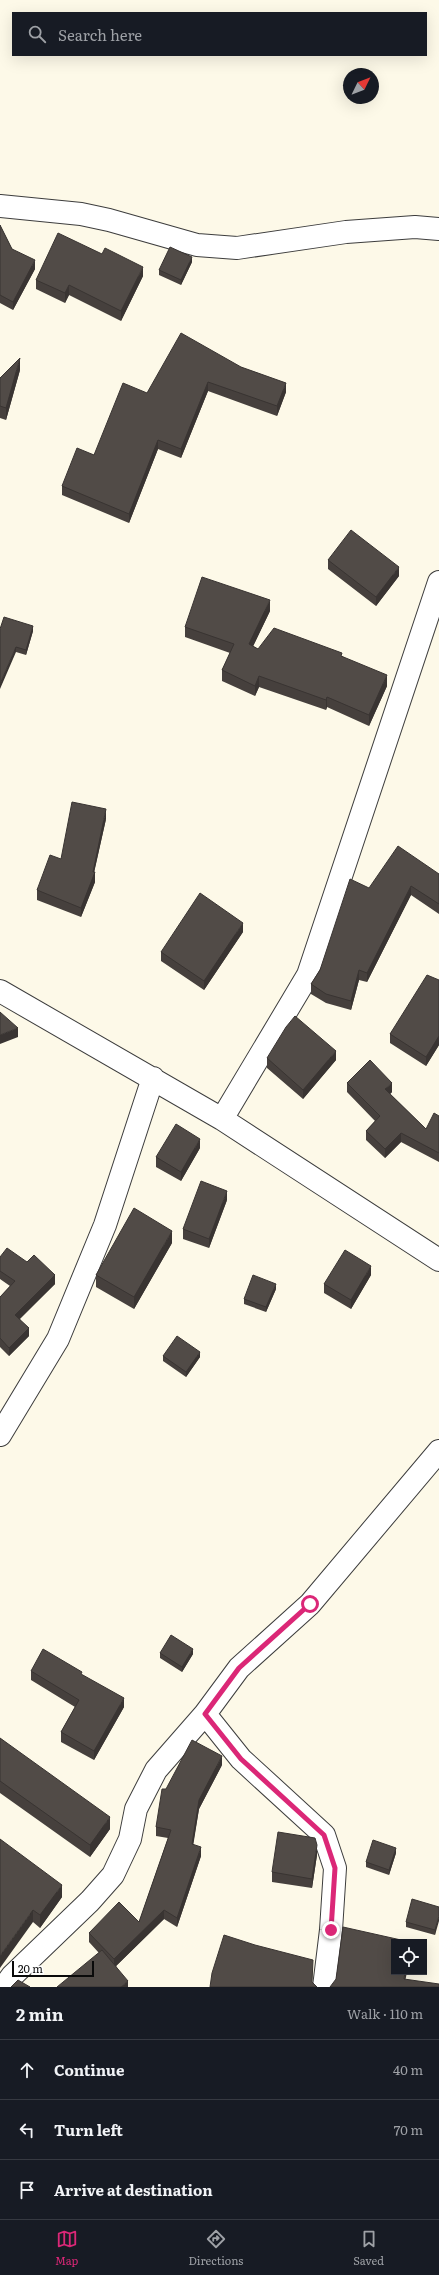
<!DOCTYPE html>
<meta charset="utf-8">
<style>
body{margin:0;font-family:Literata,serif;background:#242831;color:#f1f3f6}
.controls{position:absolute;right:12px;bottom:12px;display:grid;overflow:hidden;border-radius:0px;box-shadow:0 4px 16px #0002}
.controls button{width:36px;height:36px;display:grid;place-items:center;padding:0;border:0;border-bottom:1px solid #363941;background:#171b24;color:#f1f3f6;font:20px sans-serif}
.compass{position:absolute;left:343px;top:68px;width:36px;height:36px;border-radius:50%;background:#171b24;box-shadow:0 4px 16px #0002;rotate:47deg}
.scale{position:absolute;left:12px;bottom:10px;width:82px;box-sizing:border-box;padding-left:4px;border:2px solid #0a0a0a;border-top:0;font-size:11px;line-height:14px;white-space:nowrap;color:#0a0a0a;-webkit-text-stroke:3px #fff;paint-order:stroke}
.stop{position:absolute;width:12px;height:12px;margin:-9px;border:3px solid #db2777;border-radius:50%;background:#fff}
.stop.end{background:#db2777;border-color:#fff;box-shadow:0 1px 4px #0008}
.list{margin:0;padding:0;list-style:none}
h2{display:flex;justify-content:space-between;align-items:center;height:52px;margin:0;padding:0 16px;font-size:17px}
h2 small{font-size:13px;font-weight:400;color:#9ea1a6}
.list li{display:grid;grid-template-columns:26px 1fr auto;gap:12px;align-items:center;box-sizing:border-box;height:60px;padding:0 16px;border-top:1px solid #363941}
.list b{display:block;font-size:15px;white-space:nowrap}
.list em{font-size:13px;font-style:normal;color:#9ea1a6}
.icon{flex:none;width:22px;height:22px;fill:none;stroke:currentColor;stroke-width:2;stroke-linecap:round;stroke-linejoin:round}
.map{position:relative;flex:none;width:439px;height:1987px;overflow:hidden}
.search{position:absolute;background:#171b24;box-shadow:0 4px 16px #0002;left:12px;right:12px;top:12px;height:44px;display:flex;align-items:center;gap:10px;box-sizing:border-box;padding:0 14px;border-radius:0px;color:#9ea1a6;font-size:15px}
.sheet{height:232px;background:#171b24}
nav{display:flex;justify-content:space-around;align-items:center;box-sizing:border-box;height:56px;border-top:1px solid #363941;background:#171b24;font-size:11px;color:#9ea1a6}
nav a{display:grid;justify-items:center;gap:2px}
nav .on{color:#db2777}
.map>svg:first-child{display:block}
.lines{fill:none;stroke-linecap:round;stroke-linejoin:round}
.minor-casing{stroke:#3d3d3d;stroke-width:24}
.minor{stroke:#fff;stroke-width:22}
.wall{fill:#46403d}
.shaded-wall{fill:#393432}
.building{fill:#514b47;stroke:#393432}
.route{stroke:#db2777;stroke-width:5}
</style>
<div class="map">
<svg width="439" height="1987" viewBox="0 0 439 1987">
<rect width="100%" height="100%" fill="#fdf9e8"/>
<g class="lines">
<g class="minor-casing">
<path id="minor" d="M0 206 81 214 109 220 197 245 237 248 346 232 415 227 439 229
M0 991 222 1119 439 1260
M222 1119 308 975 439 582
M0 1435 58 1339 105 1225 153 1078
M4 1987 12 1976 90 1901 113 1875 130 1839 136 1809 156 1770 205 1714
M324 1987 331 1930 335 1868 324 1835 241 1759 205 1714 239 1668 310 1604 439 1451"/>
</g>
<use href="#minor" class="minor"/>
</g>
<path class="wall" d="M0 225 12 249 35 269 13 310 0 303Z
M192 262 181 285 159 275V270Z
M143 276 121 321 69 295 65 303 36 289V280Z
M241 367 286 392 277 416 208 391 181 458 158 449 129 523 62 495V486L94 455 147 393Z
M20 370 6 420 0 418V378Z
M328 560 399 576 376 606 328 569Z
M270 611 253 646 258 649 342 656 387 686 369 726 327 707 326 710 259 687 255 696 222 681V670L230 653 185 637V627Z
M0 629 33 631 26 655 16 652Z
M106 819 94 872 95 882 81 917 37 900V890L61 859Z
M439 874V914L411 895 367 982 359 980 351 1010 326 1003 311 994V984L369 888Z
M243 932 204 990 161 961V952Z
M439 980V1045L426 1066 390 1043V1034Z
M267 1058 336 1060 303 1099 267 1068Z
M347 1083 392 1092 390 1094 426 1129 439 1116V1162L401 1142 385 1158 366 1140V1131L375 1121 347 1092Z
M200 1148 181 1181 156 1167V1157Z
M227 1200 209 1248 183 1239V1229Z
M172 1243 134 1309 96 1287V1275Z
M0 1257 55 1284 20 1319 29 1336 9 1356 0 1347V1297L10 1286 0 1279Z
M371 1275 351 1309 324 1293V1284Z
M276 1289 266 1312 244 1304V1299Z
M163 1356 200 1357 186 1377 163 1361Z
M160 1653 193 1654 182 1672 160 1658Z
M31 1671 124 1707 94 1760 61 1742V1732L75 1707 31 1680Z
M0 1738 110 1829 90 1857 0 1793Z
M222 1765 199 1809 193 1844 201 1856 177 1927 164 1919 116 1966 128 1987 99 1953 89 1942V1933L139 1922 168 1838 156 1836V1827L166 1789Z
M0 1839 62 1897 40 1928 33 1922Z
M396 1853 389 1875 366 1867V1862Z
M317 1855 312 1888 272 1882V1872Z
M439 1907 435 1935 406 1927V1922Z"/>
<path class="shaded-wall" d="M192 257V262L181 285V280Z
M35 260V269L13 310V302Z
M143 267V276L121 321V311Z
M69 285V295L65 303V293Z
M20 358V370L6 420V408Z
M208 382V391L181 458V449Z
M286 383V392L277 416V406Z
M158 440V449L129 523V514Z
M399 567V576L376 606V597Z
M270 600V611L249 655V644Z
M33 626V631L26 655V650Z
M16 647V652L0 689V684Z
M387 675V686L369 726V715Z
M259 676V687L255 696V686Z
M327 697V707L326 710V700Z
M106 809V819L94 873 95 872V882L81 917V908L93 872Z
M411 886V895L367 982V973Z
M243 923V932L204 990V981Z
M359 970V980L351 1010V1001Z
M18 1028V1037L0 1044V1035Z
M439 1036V1045L426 1066V1057Z
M336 1051V1060L303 1099V1090Z
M392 1083V1092L385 1099V1089Z
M401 1133V1142L385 1158V1149Z
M200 1139V1148L181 1181V1172Z
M227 1191V1200L209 1248V1239Z
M172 1231V1243L134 1309V1297Z
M371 1266V1275L351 1309V1300Z
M55 1275V1284L15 1323V1315Z
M276 1284V1289L266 1312V1307Z
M29 1328V1336L9 1356V1348Z
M200 1352V1357L186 1377V1372Z
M193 1649V1654L182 1672V1667Z
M124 1698V1707L94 1760V1751Z
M222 1756V1765L199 1809 192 1853V1844L199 1800Z
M110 1817V1829L90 1857V1845Z
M317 1845V1855L312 1888V1879Z
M201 1847V1856L177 1927V1918Z
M396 1848V1853L389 1875V1870Z
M62 1885V1897L40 1928V1915Z
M33 1910V1922L0 1968V1956Z
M164 1910V1919L114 1968V1959Z
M439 1916V1921L435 1935V1930Z
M405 1972H407L404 1987V1979Z
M128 1981V1987H121Z"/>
<path class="building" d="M0 225 12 249 35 260 13 302 0 295Z
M58 233 102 254 105 248 143 267 121 311 69 285 65 293 36 280Z
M170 247 192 257 181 280 159 270Z
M181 333 241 367 286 383 277 406 208 382 181 449 158 440 129 514 62 486 77 448 94 455 123 383 147 393Z
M20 358 6 408 0 406V378Z
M351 530 399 567 376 597 328 560Z
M202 577 270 600 249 644 258 649 274 628 342 653 341 656 387 675 369 715 327 697 326 700 259 676 255 686 222 670 234 644 185 627Z
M4 617 33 626 26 650 16 647 0 684V629Z
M72 802 106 809 93 872H95L81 908 37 890 50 855 61 859Z
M398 846 439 874V904L411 886 367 973 359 970 351 1001 326 994 311 984 320 970 350 879 369 888Z
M200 893 243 923 204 981 161 952Z
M427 975 439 980V1036L426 1057 390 1034Z
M0 1012 18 1028 0 1035Z
M295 1016 336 1051 303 1090 267 1058 286 1027Z
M370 1060 392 1083 385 1089 426 1129 434 1113 439 1116V1153L401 1133 385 1149 366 1131 380 1116 347 1083Z
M176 1124 200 1139 181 1172 156 1157Z
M201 1181 227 1191 209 1239 183 1229Z
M134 1208 172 1231 134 1297 96 1275Z
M7 1248 27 1262 34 1255 55 1275 15 1315 29 1328 9 1348 0 1338V1297L15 1281 0 1271V1257Z
M345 1250 371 1266 351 1300 324 1284Z
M253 1275 276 1284 266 1307 244 1299Z
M177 1336 200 1352 186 1372 163 1356Z
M171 1635 193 1649 182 1667 160 1653Z
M43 1649 82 1672 81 1674 124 1698 94 1751 61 1732 79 1700 31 1671Z
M0 1738 110 1817 90 1845 0 1781Z
M192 1740 222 1756 199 1800 192 1844 201 1847 177 1918 164 1910 114 1959 89 1933 119 1902 139 1922 171 1830 156 1827 162 1789H166Z
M278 1832 315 1838 317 1845 312 1879 272 1872Z
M0 1839 62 1885 40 1915 33 1910 0 1956Z
M373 1840 396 1848 389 1870 366 1862Z
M412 1899 439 1907V1916L435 1930 406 1922Z
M343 1927 410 1942H394V1972H405L404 1979 439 1984V1987H330L336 1979Z
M224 1935 255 1945 313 1960 312 1982 317 1987H210L212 1973Z
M102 1950 128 1981 121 1987H57Z
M18 1980 30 1987H11Z"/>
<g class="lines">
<path class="route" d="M310 1604 239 1668 205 1714 241 1759 324 1835 335 1868 331 1930"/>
</g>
</svg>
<div class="controls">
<button><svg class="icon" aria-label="locate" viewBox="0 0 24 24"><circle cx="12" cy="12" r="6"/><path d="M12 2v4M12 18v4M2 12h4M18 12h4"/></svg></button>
</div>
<svg class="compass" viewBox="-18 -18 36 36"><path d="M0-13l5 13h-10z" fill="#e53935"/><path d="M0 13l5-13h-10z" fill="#9ea1a6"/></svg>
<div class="scale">20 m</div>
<div class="stop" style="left:310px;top:1604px"></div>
<div class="stop end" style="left:331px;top:1930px"></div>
<div class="search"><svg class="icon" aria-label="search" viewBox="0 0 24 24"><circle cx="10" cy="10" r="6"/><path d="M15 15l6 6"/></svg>Search here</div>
</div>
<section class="sheet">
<h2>2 min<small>Walk · 110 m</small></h2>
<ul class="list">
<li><svg class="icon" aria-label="ahead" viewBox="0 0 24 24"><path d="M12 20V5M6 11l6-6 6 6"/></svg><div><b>Continue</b></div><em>40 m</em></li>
<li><svg class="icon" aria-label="left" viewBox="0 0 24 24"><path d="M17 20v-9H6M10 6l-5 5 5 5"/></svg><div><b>Turn left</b></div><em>70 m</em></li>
<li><svg class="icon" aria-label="arrive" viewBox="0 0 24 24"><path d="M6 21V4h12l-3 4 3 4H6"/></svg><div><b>Arrive at destination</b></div></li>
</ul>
</section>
<nav>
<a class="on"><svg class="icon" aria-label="map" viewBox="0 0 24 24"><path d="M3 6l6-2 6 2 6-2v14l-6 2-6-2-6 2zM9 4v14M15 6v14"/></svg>Map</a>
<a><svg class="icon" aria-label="directions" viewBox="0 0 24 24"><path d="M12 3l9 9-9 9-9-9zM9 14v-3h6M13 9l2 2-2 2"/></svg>Directions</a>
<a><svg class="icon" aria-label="saved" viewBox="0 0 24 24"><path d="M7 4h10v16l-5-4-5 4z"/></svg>Saved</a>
</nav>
